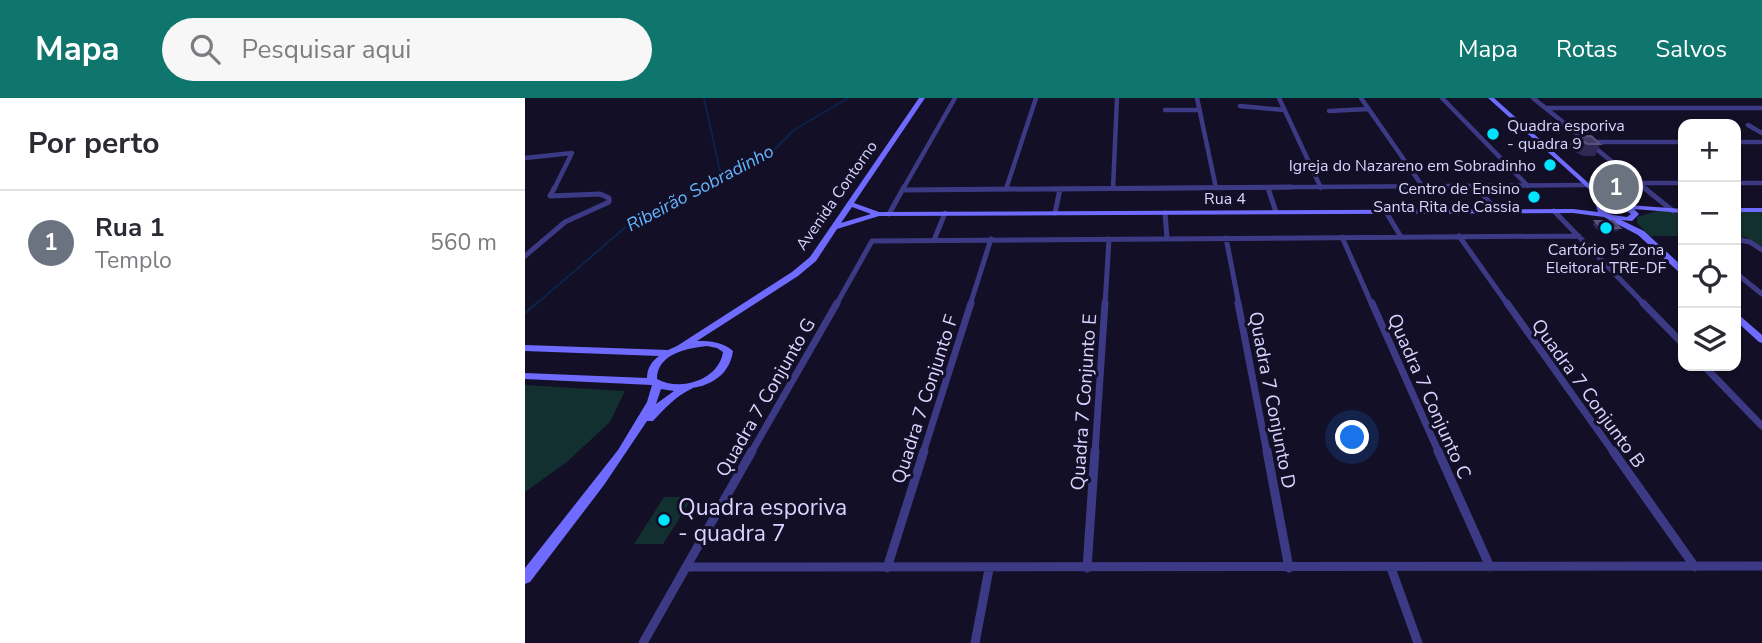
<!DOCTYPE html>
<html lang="pt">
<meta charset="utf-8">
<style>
body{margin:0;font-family:"Nunito Sans",sans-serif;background:#f7f7f7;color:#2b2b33}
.controls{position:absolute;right:21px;top:21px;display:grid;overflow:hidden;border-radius:14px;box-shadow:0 2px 5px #0004}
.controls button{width:63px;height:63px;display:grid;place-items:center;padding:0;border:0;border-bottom:2px solid #e1e1e2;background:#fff;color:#2b2b33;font:35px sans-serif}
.you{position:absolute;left:828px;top:340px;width:24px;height:24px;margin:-18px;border:5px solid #fff;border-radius:50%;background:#1a73e8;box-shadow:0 0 0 10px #1a73e833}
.badge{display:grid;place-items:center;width:46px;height:46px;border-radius:50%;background:#0f766e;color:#fff;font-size:23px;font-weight:700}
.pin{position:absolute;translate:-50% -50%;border:4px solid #fff;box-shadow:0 2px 7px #0006}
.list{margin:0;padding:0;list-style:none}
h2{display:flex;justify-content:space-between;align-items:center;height:91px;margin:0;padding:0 28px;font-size:30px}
h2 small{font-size:23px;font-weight:400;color:#7c7c81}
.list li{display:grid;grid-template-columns:46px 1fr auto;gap:21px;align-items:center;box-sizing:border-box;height:105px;padding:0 28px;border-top:2px solid #e1e1e2}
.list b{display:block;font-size:26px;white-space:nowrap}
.list p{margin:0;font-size:23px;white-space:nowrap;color:#7c7c81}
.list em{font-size:23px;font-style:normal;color:#7c7c81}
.icon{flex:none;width:38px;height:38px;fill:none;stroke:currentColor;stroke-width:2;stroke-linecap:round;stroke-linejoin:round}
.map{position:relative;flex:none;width:1237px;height:545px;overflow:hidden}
header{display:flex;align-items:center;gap:42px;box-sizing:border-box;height:98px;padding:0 35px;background:#0f766e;color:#fff}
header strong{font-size:33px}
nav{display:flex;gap:38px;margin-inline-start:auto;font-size:24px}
.search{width:490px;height:63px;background:#f7f7f7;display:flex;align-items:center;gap:18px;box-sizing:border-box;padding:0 24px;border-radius:38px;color:#7c7c81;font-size:26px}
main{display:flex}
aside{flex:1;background:#fff}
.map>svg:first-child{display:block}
.green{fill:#12302f}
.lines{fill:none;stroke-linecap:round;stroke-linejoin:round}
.stream-far1{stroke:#0c2248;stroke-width:2}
.stream{stroke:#0c2248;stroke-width:2.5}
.street-far3{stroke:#3d3a85;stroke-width:4.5}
.street-far2{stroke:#3d3a85;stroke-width:5}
.street-far1{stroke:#3d3a85;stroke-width:7}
.street{stroke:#3d3a85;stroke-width:9}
.secondary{fill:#6f6bff;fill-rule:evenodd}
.wall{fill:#312854}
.building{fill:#433a66;stroke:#5a527e;stroke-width:2}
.poi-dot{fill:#00e5ff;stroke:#130f26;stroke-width:2.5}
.labels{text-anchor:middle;stroke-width:6;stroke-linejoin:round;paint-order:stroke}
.far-poi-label{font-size:16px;fill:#d9d4ff;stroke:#130f26;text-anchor:end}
.far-street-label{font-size:16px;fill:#d9d4ff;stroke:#130f26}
.far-water-label{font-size:18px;font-style:italic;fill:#62b6ff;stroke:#130f26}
.street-label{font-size:19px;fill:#d9d4ff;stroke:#130f26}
.near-poi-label{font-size:23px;fill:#d9d4ff;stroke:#130f26;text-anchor:start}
</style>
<header>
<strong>Mapa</strong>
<div class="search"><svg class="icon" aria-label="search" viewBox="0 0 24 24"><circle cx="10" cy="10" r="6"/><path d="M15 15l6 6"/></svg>Pesquisar aqui</div>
<nav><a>Mapa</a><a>Rotas</a><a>Salvos</a></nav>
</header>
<main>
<aside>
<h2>Por perto<small></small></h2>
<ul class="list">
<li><span class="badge" style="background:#6b7280">1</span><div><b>Rua 1</b><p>Templo</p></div><em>560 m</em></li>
</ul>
</aside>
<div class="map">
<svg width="1237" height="545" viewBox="0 0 1237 545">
<rect width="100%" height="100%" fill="#130f26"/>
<path class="green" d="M1132 113H1158V138H1125L1112 125V119Z
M1211 113H1237V150L1221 139H1211Z
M0 287 100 293 85 324 42 364 0 394Z
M139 399H168L138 446H109Z"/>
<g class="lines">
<path class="stream-far1" d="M179 0 196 78
M10 207 110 121 250 51 269 32 323 0"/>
<path class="stream" d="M0 215 12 205"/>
<path class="street-far3" d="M672 0 691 90
M754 0 796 90
M836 0 898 89
M917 0 1003 88
M1008 0 1121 91
M715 8 759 12
M1021 10H1237
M640 12H675
M804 13 843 11
M996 26H1040
M1223 27 1237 35
M1064 44H1158
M1211 44H1237
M0 60 47 55 29 91
M1114 85H1158
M1211 85H1237
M588 90 592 0
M378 91 430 0
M481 91 511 0
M527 91 1062 87"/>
<path class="street-far2" d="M951 89 972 113
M1118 89 1148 113
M743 90 751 114
M379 92 766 89
M1029 113 1120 207
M861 114 876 139
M530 115 535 91
M640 115 642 140
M364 116 379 89
M934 138 983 207
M817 139 847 207
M701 140 714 207
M1211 141 1225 144 1237 152
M409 142 420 115
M0 158 40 124 84 104V100L75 96 25 98 30 89
M1211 175 1237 196
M311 207 347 143 1054 138
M445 207 466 141
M580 207 584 141"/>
<path class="street-far1" d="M713 205 742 355
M847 205 914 355
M982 205 1089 355
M1118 205 1158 246
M1179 268 1237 328
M226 355 312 205
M398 355 446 205
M570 355 580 205"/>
<path class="street" d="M742 353 764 470
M913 353 965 469
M1088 353 1170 469
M161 469 1237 468
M362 470 399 353
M562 470 570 353
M866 470 893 545
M118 545 227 353
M450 545 464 471"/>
<path class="secondary" d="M394 0H400L329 105 354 114 1048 111 1073 114 1071 108 1072 107 1083 103 1066 93 963 0H969L1070 91 1094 104 1103 107 1158 111V115L1109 111 1114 116 1107 123 1096 122 1119 133 1158 169V175H1155L1113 137 1079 119 1048 115 354 118 312 131 291 163 273 178 172 243C186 243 198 244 208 253 205 272 194 282 177 288 173 289 169 289 166 291 151 298 139 311 128 323H122L79 387 5 484 0 486V470L93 352 122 304 127 287 0 281V275L122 280C122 270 127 263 134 258L0 253V247L143 252 152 248 267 174 285 159ZM1083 107 1095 109 1106 116 1102 119C1093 117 1082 119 1078 109ZM327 109 346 116 316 125ZM182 248 192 250 198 254C194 282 155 294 132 281 132 256 162 250 182 248ZM136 291 149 293 131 306Z
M1211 110H1237V114H1211Z
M1211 216 1214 217 1237 237V245L1234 244 1211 223Z"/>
</g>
<path class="wall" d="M1048 39 1075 46 1070 58H1058L1043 50Z
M1070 123 1095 130 1093 133H1074L1068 127Z"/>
<path class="building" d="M1066 38 1075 46H1063L1048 39Z
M1070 123H1088L1095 130H1076Z"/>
<g class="poi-dot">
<circle cx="968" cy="36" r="7"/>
<circle cx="1025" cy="67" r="7"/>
<circle cx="1009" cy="99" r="7"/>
<circle cx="1081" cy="130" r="7"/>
<circle cx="139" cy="422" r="7"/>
</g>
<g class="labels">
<g class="far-poi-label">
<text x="982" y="33" text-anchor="start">Quadra esporiva<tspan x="982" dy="18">- quadra 9</tspan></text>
<text x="1011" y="73">Igreja do Nazareno em Sobradinho</text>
<text x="995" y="96">Centro de Ensino<tspan x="995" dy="18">Santa Rita de Cassia</tspan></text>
<text x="1081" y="157" text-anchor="middle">Cartório 5ª Zona<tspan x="1081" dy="18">Eleitoral TRE-DF</tspan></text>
</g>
<g class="far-street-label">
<text transform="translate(311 97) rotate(-55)" y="6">Avenida Contorno</text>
<text x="700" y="106">Rua 4</text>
</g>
<g class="far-water-label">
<text transform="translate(175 90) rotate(-28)" y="6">Ribeirão Sobradinho</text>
</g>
<g class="street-label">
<text transform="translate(1064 295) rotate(54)" y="7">Quadra 7 Conjunto B</text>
<text transform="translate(905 298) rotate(66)" y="7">Quadra 7 Conjunto C</text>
<text transform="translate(240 299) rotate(-60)" y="7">Quadra 7 Conjunto G</text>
<text transform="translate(399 301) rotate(-72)" y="7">Quadra 7 Conjunto F</text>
<text transform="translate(748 302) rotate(79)" y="7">Quadra 7 Conjunto D</text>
<text transform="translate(558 304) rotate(-86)" y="7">Quadra 7 Conjunto E</text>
</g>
<g class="near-poi-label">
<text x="153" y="417">Quadra esporiva<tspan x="153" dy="26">- quadra 7</tspan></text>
</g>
</g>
</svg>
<div class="controls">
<button>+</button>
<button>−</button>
<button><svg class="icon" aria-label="locate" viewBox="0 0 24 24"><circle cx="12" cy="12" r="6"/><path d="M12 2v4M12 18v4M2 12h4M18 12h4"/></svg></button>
<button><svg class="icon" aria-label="layers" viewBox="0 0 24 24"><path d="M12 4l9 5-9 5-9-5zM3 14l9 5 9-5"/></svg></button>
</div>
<div class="you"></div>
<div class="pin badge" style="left:1091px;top:89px;background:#6b7280">1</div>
</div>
</main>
